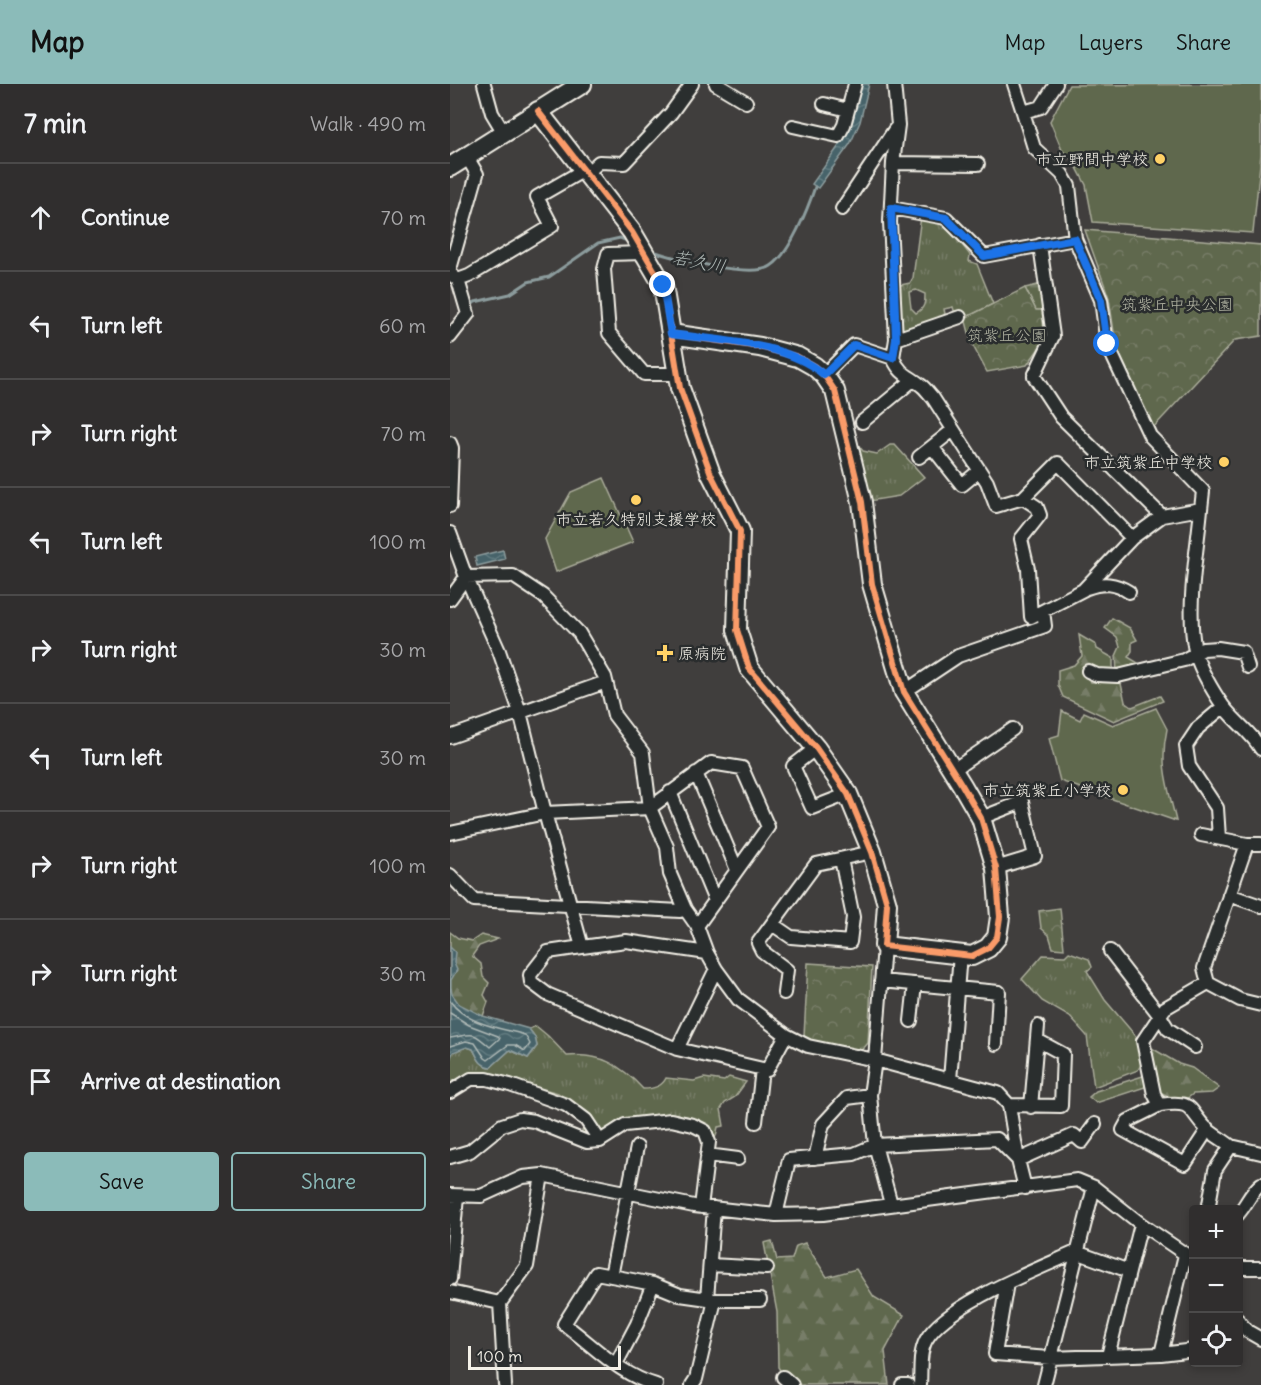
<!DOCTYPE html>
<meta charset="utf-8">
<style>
body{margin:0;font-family:Delius,"Klee One",sans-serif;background:#383636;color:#f1f3f6}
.controls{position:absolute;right:18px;bottom:18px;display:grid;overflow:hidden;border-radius:6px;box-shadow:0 3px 9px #0003}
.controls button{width:54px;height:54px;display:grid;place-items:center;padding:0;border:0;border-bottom:2px solid #4b4a4a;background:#302e2e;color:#f1f3f6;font:30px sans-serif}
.scale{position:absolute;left:18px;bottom:15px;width:153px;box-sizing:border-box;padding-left:6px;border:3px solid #f4f1e8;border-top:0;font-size:16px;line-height:21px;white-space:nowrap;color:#f4f1e8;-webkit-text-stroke:4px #2a2d2e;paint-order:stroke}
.stop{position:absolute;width:18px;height:18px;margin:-14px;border:4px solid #1a73e8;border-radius:50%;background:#fff}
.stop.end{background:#1a73e8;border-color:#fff;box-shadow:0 2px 6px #0008}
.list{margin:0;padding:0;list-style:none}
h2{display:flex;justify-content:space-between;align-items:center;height:78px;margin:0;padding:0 24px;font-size:26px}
h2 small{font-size:20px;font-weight:400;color:#a8a8aa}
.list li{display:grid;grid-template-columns:39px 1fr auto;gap:18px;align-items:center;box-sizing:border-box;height:108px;padding:0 24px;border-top:2px solid #4b4a4a}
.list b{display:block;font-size:22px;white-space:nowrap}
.list em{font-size:20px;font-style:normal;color:#a8a8aa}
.actions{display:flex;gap:12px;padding:18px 24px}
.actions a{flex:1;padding:14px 0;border:2px solid #8bbbb9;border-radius:6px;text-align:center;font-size:21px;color:#8bbbb9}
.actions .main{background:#8bbbb9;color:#111}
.icon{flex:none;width:33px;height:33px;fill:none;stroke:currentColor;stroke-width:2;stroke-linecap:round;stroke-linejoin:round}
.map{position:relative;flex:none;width:811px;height:1301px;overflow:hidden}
header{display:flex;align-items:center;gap:36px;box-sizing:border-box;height:84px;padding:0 30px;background:#8bbbb9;color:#111}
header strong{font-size:28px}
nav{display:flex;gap:33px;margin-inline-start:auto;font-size:21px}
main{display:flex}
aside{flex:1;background:#302e2e}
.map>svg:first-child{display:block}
.grass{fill:url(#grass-tufts);stroke:#aaac9a;stroke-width:1.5;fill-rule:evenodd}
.forest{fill:url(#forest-firs);stroke:#aaac9a;stroke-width:1.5}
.park{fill:url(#park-crowns);stroke:#aaac9a;stroke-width:1.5}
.pitch{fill:#5f674d;stroke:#aaac9a;stroke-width:1.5}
.water{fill:url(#water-waves);stroke:#8c9c9d;stroke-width:1.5}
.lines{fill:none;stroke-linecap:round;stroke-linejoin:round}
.shore{stroke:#afb9b6;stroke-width:1.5}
.stream{stroke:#8c9c9d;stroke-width:3}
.street-casing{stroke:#f4f1e8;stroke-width:16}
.secondary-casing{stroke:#f4f1e8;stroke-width:22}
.street{stroke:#2a2d2e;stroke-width:12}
.secondary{stroke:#2a2d2e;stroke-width:18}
.cycleway-casing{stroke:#2a2d2e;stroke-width:10}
.cycleway{stroke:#fa9b69;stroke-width:6}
.route{stroke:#1a73e8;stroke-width:8}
.poi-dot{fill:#ffd166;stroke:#2a2d2e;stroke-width:2}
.labels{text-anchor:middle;stroke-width:5;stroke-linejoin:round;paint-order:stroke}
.poi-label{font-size:16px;fill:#f4f1e8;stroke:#2a2d2e;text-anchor:end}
.park-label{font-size:16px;fill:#b1b3a2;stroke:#2a2d2e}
.water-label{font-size:18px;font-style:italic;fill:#afb9b6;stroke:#2a2d2e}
</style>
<header>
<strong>Map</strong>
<nav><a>Map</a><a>Layers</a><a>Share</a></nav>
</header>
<main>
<aside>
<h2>7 min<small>Walk · 490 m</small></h2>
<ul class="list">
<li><svg class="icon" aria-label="ahead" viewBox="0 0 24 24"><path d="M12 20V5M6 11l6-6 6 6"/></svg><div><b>Continue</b></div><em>70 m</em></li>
<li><svg class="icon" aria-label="left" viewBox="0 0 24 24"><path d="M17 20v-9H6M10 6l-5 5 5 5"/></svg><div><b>Turn left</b></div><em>60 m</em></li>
<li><svg class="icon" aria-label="right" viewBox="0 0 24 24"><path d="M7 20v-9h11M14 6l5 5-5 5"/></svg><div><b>Turn right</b></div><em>70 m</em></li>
<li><svg class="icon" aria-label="left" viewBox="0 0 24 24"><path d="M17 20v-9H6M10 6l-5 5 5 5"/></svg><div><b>Turn left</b></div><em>100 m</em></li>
<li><svg class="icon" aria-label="right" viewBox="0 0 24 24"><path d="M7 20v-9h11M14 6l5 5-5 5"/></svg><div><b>Turn right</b></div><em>30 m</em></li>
<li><svg class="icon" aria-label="left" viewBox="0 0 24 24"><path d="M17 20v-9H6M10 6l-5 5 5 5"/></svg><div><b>Turn left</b></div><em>30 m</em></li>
<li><svg class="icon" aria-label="right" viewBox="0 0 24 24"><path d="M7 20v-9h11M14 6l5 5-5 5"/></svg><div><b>Turn right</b></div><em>100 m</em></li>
<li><svg class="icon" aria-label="right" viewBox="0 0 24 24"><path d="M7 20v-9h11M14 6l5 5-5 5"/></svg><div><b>Turn right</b></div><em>30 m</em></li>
<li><svg class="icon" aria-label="arrive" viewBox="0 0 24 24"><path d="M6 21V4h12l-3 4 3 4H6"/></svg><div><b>Arrive at destination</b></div></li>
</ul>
<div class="actions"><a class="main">Save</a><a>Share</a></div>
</aside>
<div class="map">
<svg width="811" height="1301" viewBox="0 0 811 1301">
<defs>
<pattern id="grass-tufts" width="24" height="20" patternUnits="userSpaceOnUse" patternTransform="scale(1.5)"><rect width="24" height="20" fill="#5f674d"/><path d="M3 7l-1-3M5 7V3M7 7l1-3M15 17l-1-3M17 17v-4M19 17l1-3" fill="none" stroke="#777d67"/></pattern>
<pattern id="forest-firs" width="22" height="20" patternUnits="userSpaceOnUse" patternTransform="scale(1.5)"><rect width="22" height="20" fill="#5f674d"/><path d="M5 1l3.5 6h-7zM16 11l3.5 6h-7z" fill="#777d67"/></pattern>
<pattern id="park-crowns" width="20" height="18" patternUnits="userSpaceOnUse" patternTransform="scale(1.5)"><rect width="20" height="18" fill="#5f674d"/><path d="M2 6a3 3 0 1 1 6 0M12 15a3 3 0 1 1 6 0" fill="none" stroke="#777d67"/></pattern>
<pattern id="water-waves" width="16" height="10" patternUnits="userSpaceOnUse" patternTransform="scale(1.5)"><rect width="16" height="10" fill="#47646b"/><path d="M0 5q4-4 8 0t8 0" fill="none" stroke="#627b80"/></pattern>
</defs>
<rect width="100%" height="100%" fill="#403e3d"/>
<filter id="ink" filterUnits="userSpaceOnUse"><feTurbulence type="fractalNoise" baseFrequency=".0167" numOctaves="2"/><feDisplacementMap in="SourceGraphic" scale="12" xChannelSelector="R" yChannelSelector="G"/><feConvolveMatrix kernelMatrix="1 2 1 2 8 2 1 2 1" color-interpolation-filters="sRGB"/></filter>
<g filter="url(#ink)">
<path class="grass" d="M471 132C499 141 502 149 520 171L519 177 527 180 543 220 515 234 505 230 503 223 494 225 496 235 450 249V201L460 199 463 194ZM466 206 475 210C475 219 475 224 466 229L461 224 459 208Z
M408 361 413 367 427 370 440 361H445L474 393 449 412 419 417Z
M619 868 639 875 642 883 637 887 655 916 690 957 692 978 688 986 644 1003 637 952 620 933 592 917 572 895 593 871 615 872Z
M86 942 98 952 117 972C151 969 171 981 193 1005 202 1005 212 1003 216 994L244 997 254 994 274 997 279 993 296 998 285 1013 275 1019 271 1025 274 1042 268 1043 266 1052 262 1053C252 1025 218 1031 195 1033 188 1033 178 1032 172 1035 156 1042 151 1059 130 1050L141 1033 108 1009 32 988 0 1004V976L2 967 17 963 23 965C28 973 29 982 41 983L60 966 78 974 87 962 85 953 79 945Z
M696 991 698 1002 646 1019 639 1013 646 1007Z"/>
<path class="forest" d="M592 200V226H586L575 204Z
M662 534 680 544 687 556 682 558V567L678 573 693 582 667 588 666 572 670 563 667 553 655 544Z
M629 551 646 561 647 565 663 574V586L636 584 635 592 641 598H648L651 595H670L675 618 682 623 710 612 713 617 664 637 613 613 608 601V586L624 581 632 572Z
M0 848 8 854 22 857 31 851 48 855 29 862 22 872 31 880 33 893 39 899 34 911 38 918 33 932 0 944Z
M700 963 729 980 742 984 769 1004 762 1009 743 1010 735 1016 722 1014 708 1007Z
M322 1157 327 1176 342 1175 346 1162 355 1159 377 1193 406 1185 424 1213 454 1231 435 1267 439 1301H339L328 1283 327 1228 314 1159Z"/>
<path class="park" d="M635 146 811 161V252L785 256 702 345 667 268 659 214Z
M575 204 586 226H592L595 256 577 281 537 288 522 260 515 234Z
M610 824 614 865 603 864 599 851 591 844 589 827Z
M358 879 422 883 418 959C416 962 414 964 411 966 399 969 369 958 357 955L354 952Z"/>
<path class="pitch" d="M811 0V70L803 149 643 138 636 101 624 78 612 66 600 37 619 1Z
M154 394 183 458 106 488 95 455 121 408Z
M706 624 717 645C709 681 718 703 726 737L610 697 599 654 609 651 612 627 630 636 634 628 663 641Z"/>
<path class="water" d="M411 0H419L410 38 400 60 368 104 362 100 393 56 403 36Z
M53 466 55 475 27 482 25 473Z
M0 863 5 868 4 879 7 886 1 896V903L2 910 9 920 33 932 79 945 85 953 87 962 78 974 60 966 41 983C29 982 28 973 23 965L17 963 3 968 0 976Z"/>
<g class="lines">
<path class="shore" d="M0 917C16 940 50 944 75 951L80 960 75 967 65 961H58L38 976 35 974 25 959 16 957 0 962
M0 929 19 941 48 952 50 954 40 963C21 946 24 950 0 954"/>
<path class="stream" d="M200 166C222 174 302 195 321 182 340 170 358 124 365 103
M19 223 25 218 60 210 78 198 99 193 148 159 170 154 180 158"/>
<g class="street-casing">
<path id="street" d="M34 0 42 29 54 49
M266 0 296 18
M564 0 573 28
M374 20 398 26
M343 42 388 52 394 41 405 0
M443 79 528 80
M137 89 149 78 174 79 221 29 242 0
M441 124 496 134 534 172 625 155
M392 125 445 45
M590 161 603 252 584 292 611 333 712 432
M194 169 158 170 154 185 159 249 194 290H227
M0 185 27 90 17 73
M8 196 19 192 102 142 87 113 134 86
M0 253 18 230 8 196 3 192
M446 255 510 233
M443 274 446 255 440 138 443 79 448 41 444 0
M374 291 404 261 443 274C451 292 459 291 472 302 476 305 479 310 483 314L537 398 546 422 573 414 608 379 682 454 712 432 751 425 753 407 700 352 657 260 651 216 625 155 619 102 612 90 584 64 573 28 591 23 606 0
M412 338 463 296
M0 359 2 364 0 422
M482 363 512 401 529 387
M469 373 503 346
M573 414 587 423 590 431 571 455 578 485 581 533 633 506 682 454
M751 425C747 469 736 523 745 567 749 584 760 602 769 616 780 635 800 646 811 665
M0 449 16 493 0 515
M637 504C653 498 665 499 679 508
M638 587 647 591 668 592 734 576 753 565 768 564 793 568 798 583
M454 608 508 572 595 542 593 527
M0 653 156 598
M366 664 343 682 362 724 398 710
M503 686 563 645
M246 689 287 786
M220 708 265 817
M200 724 95 729 70 628 49 567 16 493 63 492 93 512 129 549 155 593 164 631 193 669 200 724 217 763 220 790 235 825 247 842 318 743 292 684 261 679 200 724
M531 734 572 718 585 772 546 784
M0 749 95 729 132 863 176 857 257 869 247 842
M751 751 797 760 754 884 758 899
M769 754 767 724 739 682 736 662 748 644 773 623
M797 760H811
M0 791 24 816 230 827 235 825
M779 811 811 822
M322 840 341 853 400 858 403 833 391 775
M434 862 425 976 548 1009 559 1021 568 1076 575 1104
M132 863 98 868 80 891 81 898 97 910 227 965
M660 867 710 932 718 945 745 963
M257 869 266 885 227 965 317 986 336 951 288 915 266 885
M431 897 549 908 546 960
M334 909 337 886 312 867 308 859 366 780 422 768
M461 937 465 900
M336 951 358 962 425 976 420 1011 425 1061 441 1120
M500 996 510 870
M0 1008 21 995H37L60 1001 116 1021 136 1036 150 1057
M559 1021 611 1022 613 970 587 956
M710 1021 678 1037 673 1046 735 1080 758 1045
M581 1023 588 942
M306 1038 312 985
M781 1062 811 1069
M257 1071 288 1075
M0 1073 20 1067 52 1041 70 1035 84 1037 137 1058 150 1057 175 1041 221 1036 243 1041 255 1047 259 1058 251 1123
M365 1074 373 1040 397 1014 420 1011
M0 1111 31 1112 73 1093 92 1091 244 1122 326 1131 373 1130 627 1096 644 1103 691 1140 744 1176
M758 1126 765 1086 781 1062C773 1056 764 1051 757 1045 737 1026 746 1016 710 1021L704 1010 693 957 715 924 758 899 790 916 811 921
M788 1130C798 1119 799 1110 811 1100
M326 1131 339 1076 404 1070 425 1061 547 1055 568 1076 624 1051 632 1058 645 1040
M260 1181 317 1184
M788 1184H811
M161 1192 187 1063
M0 1195 7 1112
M557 1199 545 1270 600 1274 711 1270 744 1266
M203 1200 146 1189 114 1240C144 1262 170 1291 206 1301
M0 1208 50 1219
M257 1215 264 1124
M788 1236 797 1247 811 1255
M711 1270 735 1171
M658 1272 691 1140
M166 1280 187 1240 203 1200 230 1211 265 1216H310
M333 1293 342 1301
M55 1301 50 1219 77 1182 92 1091
M242 1301 246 1295 265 1216
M452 1301H458
M470 1301C471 1287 469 1269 476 1256 495 1221 588 1185 626 1168L679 1187
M594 1301 644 1103"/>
</g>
<g class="secondary-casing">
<path id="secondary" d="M88 27 182 148 213 201 230 304 261 390 290 447 287 546 299 584 366 664 398 710 422 768 437 820 434 862 522 872 538 864 547 853 550 833 546 784 531 734 512 701 454 608 422 500 412 418 385 307 374 291 364 282 348 273 310 263 221 250
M0 83 132 0"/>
</g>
<use href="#street" class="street"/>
<use href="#secondary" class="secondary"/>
<g class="cycleway-casing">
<path id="cycleway" d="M88 27 182 148 213 201 230 304 261 390 290 447 287 546 299 584 366 664 398 710 422 768 437 820 434 862 522 872 538 864 547 853 550 833 546 784 531 734 512 701 454 608 422 500 412 418 385 307 374 291 364 282 348 273 310 263 221 250"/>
</g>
<use href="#cycleway" class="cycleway"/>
</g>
</g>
<g class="lines" filter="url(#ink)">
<path class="route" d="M213 201 221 250C268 257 337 258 374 291L404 261 443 274 446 255 441 124 496 134 534 172 625 155 651 216 657 260"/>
</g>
<g class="poi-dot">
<circle cx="710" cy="75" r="6"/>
<circle cx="774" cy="378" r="6"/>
<circle cx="186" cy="416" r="6"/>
<path d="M212 560h6v6h6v6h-6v6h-6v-6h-6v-6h6z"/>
<circle cx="673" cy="706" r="6"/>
</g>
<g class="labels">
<g class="poi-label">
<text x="698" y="81">市立野間中学校</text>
<text x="762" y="384">市立筑紫丘中学校</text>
<text x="186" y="441" text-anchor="middle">市立若久特別支援学校</text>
<text x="228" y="575" text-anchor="start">原病院</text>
<text x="661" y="712">市立筑紫丘小学校</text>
</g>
<g class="park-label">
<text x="727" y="226">筑紫丘中央公園</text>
<text x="557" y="257">筑紫丘公園</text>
</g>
<g class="water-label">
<text transform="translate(249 178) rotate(11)" y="6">若久川</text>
</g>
</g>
</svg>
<div class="controls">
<button>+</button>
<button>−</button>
<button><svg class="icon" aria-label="locate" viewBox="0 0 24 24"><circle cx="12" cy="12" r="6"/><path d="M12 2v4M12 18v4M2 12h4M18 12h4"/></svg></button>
</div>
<div class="scale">100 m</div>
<div class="stop" style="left:657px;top:260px"></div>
<div class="stop end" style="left:213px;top:201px"></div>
</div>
</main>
